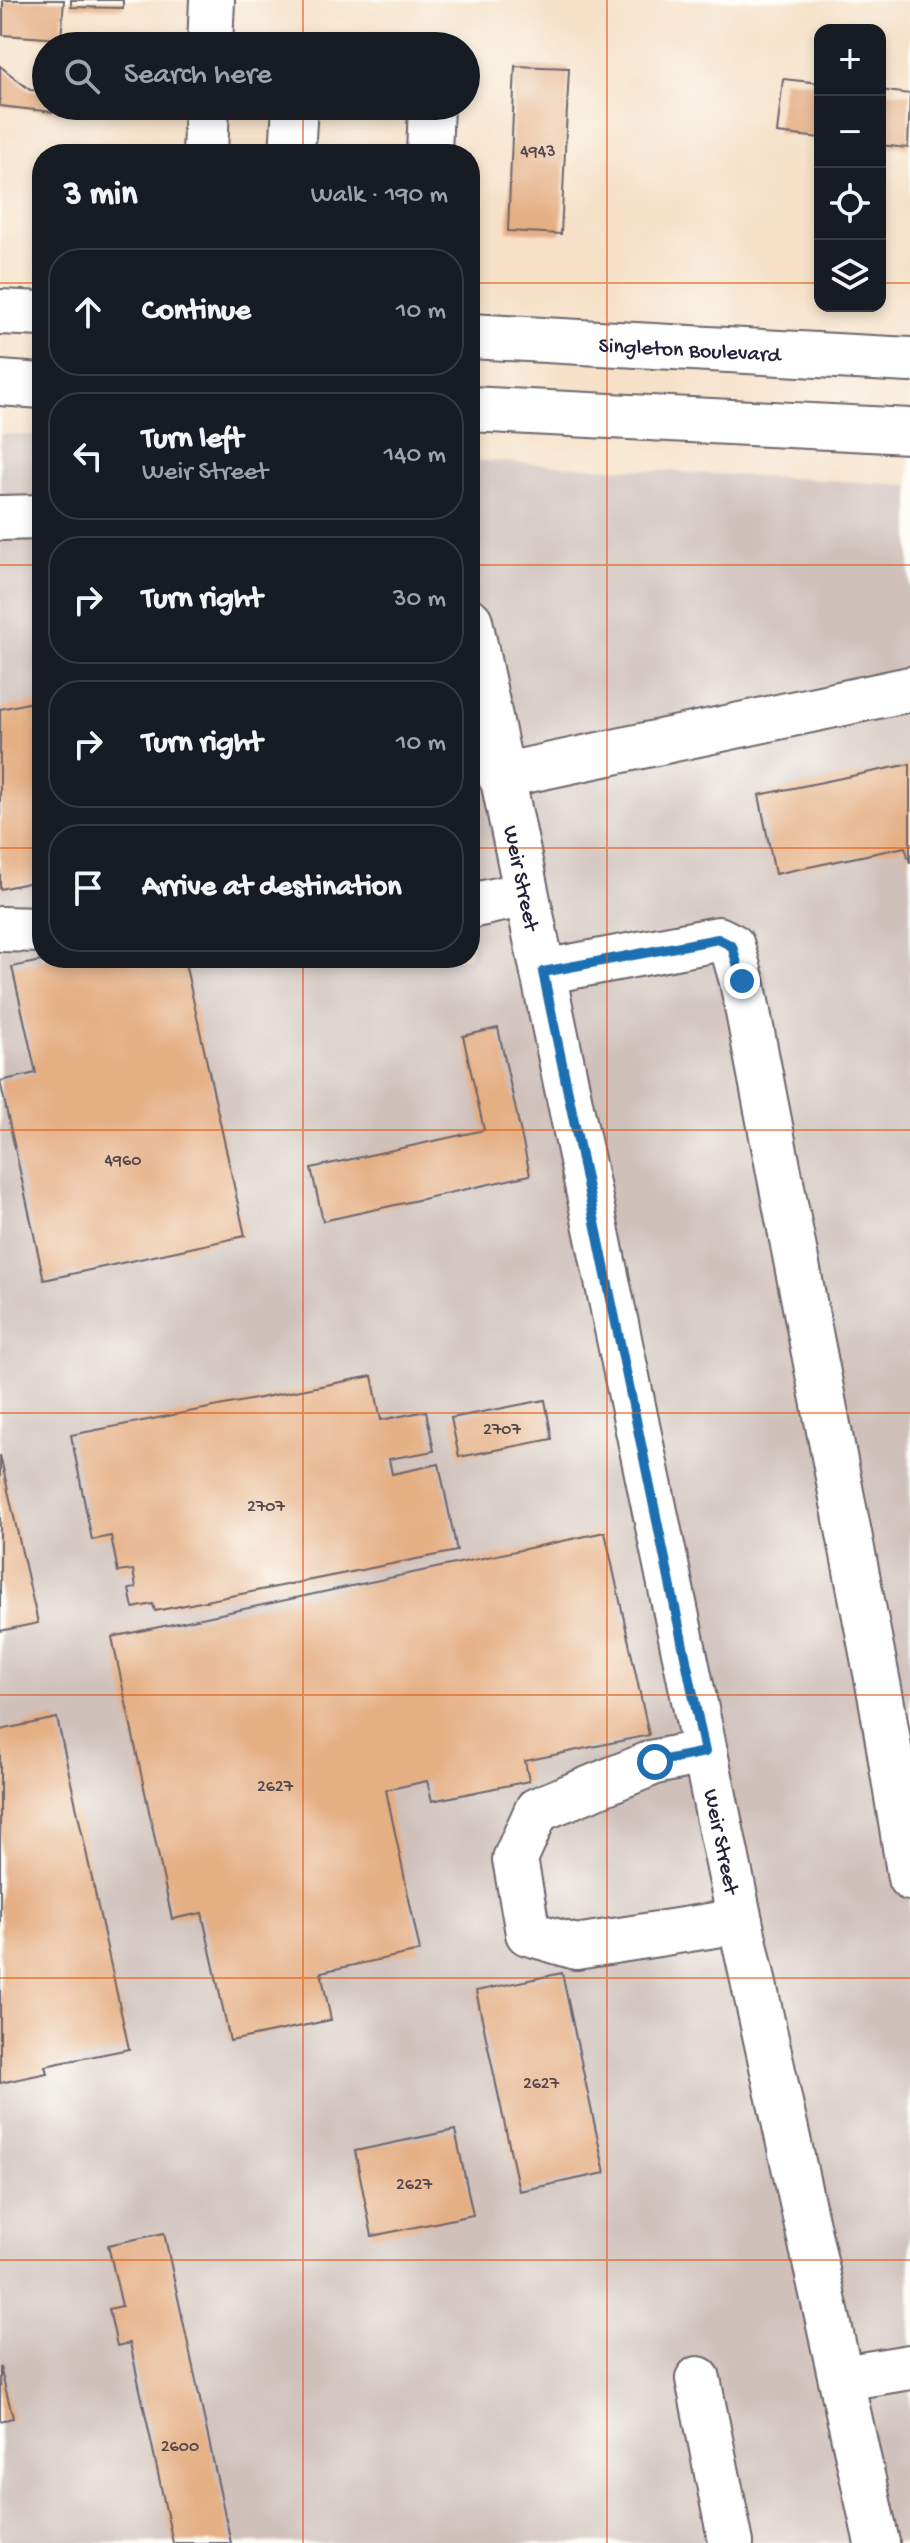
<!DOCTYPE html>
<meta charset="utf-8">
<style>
body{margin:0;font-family:"Gochi Hand",sans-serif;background:#242831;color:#f1f3f6}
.controls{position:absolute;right:24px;top:24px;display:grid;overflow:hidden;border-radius:16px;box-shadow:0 4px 12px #0003}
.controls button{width:72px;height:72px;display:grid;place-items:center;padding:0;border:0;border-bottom:2px solid #363941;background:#171b24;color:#f1f3f6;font:40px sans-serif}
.stop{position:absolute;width:24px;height:24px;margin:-18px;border:6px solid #1f6fb2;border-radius:50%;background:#fff}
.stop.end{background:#1f6fb2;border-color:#fff;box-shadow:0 2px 8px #0008}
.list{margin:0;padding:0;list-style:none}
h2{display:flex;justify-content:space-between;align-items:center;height:104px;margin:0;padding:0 32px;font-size:34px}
h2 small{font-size:26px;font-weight:400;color:#9ea1a6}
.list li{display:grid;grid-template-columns:52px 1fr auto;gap:24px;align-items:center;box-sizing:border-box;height:128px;margin:0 16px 16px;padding:0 16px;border:2px solid #363941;border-radius:32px}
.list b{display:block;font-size:30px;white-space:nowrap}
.list p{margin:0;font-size:26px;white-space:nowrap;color:#9ea1a6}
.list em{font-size:26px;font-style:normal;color:#9ea1a6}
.icon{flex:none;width:44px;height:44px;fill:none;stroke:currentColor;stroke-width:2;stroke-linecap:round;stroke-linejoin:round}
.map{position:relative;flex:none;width:910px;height:2543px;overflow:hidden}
.search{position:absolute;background:#171b24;box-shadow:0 4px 12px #0003;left:32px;top:32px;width:448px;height:88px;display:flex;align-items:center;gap:20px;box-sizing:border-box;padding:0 28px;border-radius:44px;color:#9ea1a6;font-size:30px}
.panel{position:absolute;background:#171b24;box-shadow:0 4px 12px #0003;left:32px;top:144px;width:448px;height:824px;border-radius:32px}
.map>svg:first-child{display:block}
.industrial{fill:#cfc0ba}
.building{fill:#e5af84}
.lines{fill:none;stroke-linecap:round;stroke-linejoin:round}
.minor-casing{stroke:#6c656c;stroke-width:48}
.major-casing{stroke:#6c656c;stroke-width:48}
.minor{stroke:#fff;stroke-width:44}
.major{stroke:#fff;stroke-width:44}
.route{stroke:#1f6fb2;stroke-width:10}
.grid{fill:none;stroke:#de560e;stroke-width:2;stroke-opacity:0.55}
.labels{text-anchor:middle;stroke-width:6;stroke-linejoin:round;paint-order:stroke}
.number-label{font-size:18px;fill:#53454d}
.street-label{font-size:22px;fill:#22223b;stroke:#fdfcf7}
</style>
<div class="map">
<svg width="910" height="2543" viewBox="0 0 910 2543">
<rect width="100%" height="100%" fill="#fdfcf7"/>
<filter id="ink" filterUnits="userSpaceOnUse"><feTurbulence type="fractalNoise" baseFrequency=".0125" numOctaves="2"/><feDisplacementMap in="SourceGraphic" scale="16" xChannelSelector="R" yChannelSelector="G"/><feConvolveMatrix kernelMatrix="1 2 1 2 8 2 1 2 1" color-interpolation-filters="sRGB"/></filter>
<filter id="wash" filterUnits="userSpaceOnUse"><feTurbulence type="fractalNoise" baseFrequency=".006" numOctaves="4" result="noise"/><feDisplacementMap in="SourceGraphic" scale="32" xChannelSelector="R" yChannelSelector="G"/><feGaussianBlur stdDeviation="1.8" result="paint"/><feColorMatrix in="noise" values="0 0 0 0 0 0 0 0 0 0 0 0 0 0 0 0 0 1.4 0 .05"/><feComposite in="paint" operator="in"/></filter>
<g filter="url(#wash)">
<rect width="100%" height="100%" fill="#f6e1c8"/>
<path class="industrial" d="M0 434 42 436V958H470V460L910 485V2543H0Z"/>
<g id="blocks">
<path class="building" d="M3 0H64L61 39 3 35Z
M71 0H123V8L71 7Z
M0 66 30 90 46 91V106H89L88 116 0 106Z
M515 66 569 68 561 234 508 231Z
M783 79 820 83V138L777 133Z
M880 90 910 94 908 148 880 145Z
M42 700V880L0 889V709Z
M910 764V863L905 847 775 874 759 795Z
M55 958H184L245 1236 44 1280 0 1081 36 1073 12 967Z
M498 1028 530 1175 323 1221 311 1168 484 1130 463 1036Z
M372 1376 381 1420 426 1411 434 1451 389 1459 392 1474 439 1464 457 1551 155 1611 153 1604 133 1608 129 1589 136 1588 133 1570 118 1572 111 1536 92 1540 71 1435Z
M545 1400 552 1439 459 1457 451 1418Z
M0 1455 38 1623 0 1631Z
M605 1532 649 1735 525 1761 529 1781 432 1801 427 1781 386 1790 420 1951 321 1972 331 2020 230 2041 202 1913 172 1919 112 1637Z
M57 1718 129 2049 45 2066 47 2073 0 2083V1730Z
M562 1973 605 2173 519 2191 476 1991Z
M455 2130 473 2215 372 2236 355 2151Z
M164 2233 231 2543H173L130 2343 117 2346 109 2309 122 2306 108 2245Z
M0 2367 13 2418 0 2421Z"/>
</g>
</g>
<g filter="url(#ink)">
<use href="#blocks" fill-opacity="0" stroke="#6c656c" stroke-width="2"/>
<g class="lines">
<g class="minor-casing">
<g id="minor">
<path d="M210 46 212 0"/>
<path d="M205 154 207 106"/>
<path d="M292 154 295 106"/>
<path d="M429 154 431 106"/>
<path d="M0 518 42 517"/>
<path id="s1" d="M470 621 740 1921 877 2543"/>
<path d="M500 776 910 689"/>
<path d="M470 906 526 894"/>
<path d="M0 929 42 930"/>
<path d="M543 972 718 939 732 946 742 981 882 1704 910 1878"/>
<path d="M705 1752 655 1762 537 1810 515 1859 528 1933 576 1947 740 1921"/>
<path d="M843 2378 910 2367"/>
<path d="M698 2379 731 2543"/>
</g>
</g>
<g class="major-casing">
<g id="major">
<path d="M0 312 42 314"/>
<path id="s2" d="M470 336 910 360"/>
<path d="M0 383 42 386"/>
<path d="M470 409 910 431"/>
</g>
</g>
<use href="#minor" class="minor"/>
<use href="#major" class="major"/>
</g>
</g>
<g class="lines" filter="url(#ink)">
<path class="route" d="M655 1762 705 1752 543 972 718 939 732 946 742 981"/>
</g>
<path class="grid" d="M303 0V46M607 0V2543M303 106V154M0 283H42M470 283H820M880 283H910M0 565H42M470 565H910M0 848H42M470 848H910M303 958V2543M0 1130H910M0 1413H910M0 1695H910M0 1978H910M0 2260H910"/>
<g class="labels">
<g class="number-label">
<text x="538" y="156">4943</text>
<text x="123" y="1165">4960</text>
<text x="502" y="1434">2707</text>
<text x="266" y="1511">2707</text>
<text x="275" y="1791">2627</text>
<text x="541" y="2088">2627</text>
<text x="414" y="2189">2627</text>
<text x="180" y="2451">2600</text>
</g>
<g class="street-label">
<text dy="8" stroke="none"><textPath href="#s2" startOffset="220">Singleton Boulevard</textPath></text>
<text dy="8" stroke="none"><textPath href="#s1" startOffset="262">Weir Street</textPath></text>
<text dy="8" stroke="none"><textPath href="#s1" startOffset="1246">Weir Street</textPath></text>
</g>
</g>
</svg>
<div class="controls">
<button>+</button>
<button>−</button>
<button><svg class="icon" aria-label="locate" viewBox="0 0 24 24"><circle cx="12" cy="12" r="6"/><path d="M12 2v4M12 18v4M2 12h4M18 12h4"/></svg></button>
<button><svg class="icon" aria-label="layers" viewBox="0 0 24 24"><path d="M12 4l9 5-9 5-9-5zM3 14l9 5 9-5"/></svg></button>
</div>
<div class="stop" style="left:655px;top:1762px"></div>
<div class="stop end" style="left:742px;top:981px"></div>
<div class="search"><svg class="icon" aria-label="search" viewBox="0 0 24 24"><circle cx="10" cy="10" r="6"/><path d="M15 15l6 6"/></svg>Search here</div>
<section class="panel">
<h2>3 min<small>Walk · 190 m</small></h2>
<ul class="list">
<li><svg class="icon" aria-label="ahead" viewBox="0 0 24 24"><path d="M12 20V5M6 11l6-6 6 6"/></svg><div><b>Continue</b></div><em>10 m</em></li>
<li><svg class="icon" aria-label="left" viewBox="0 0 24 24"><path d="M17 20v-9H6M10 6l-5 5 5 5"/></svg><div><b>Turn left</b><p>Weir Street</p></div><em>140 m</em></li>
<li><svg class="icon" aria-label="right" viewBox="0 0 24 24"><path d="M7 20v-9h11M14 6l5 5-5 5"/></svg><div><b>Turn right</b></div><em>30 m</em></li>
<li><svg class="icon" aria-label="right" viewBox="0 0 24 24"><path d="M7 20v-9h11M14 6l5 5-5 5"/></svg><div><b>Turn right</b></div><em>10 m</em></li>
<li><svg class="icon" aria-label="arrive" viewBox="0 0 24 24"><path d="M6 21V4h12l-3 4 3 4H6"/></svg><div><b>Arrive at destination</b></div></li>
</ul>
</section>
</div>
